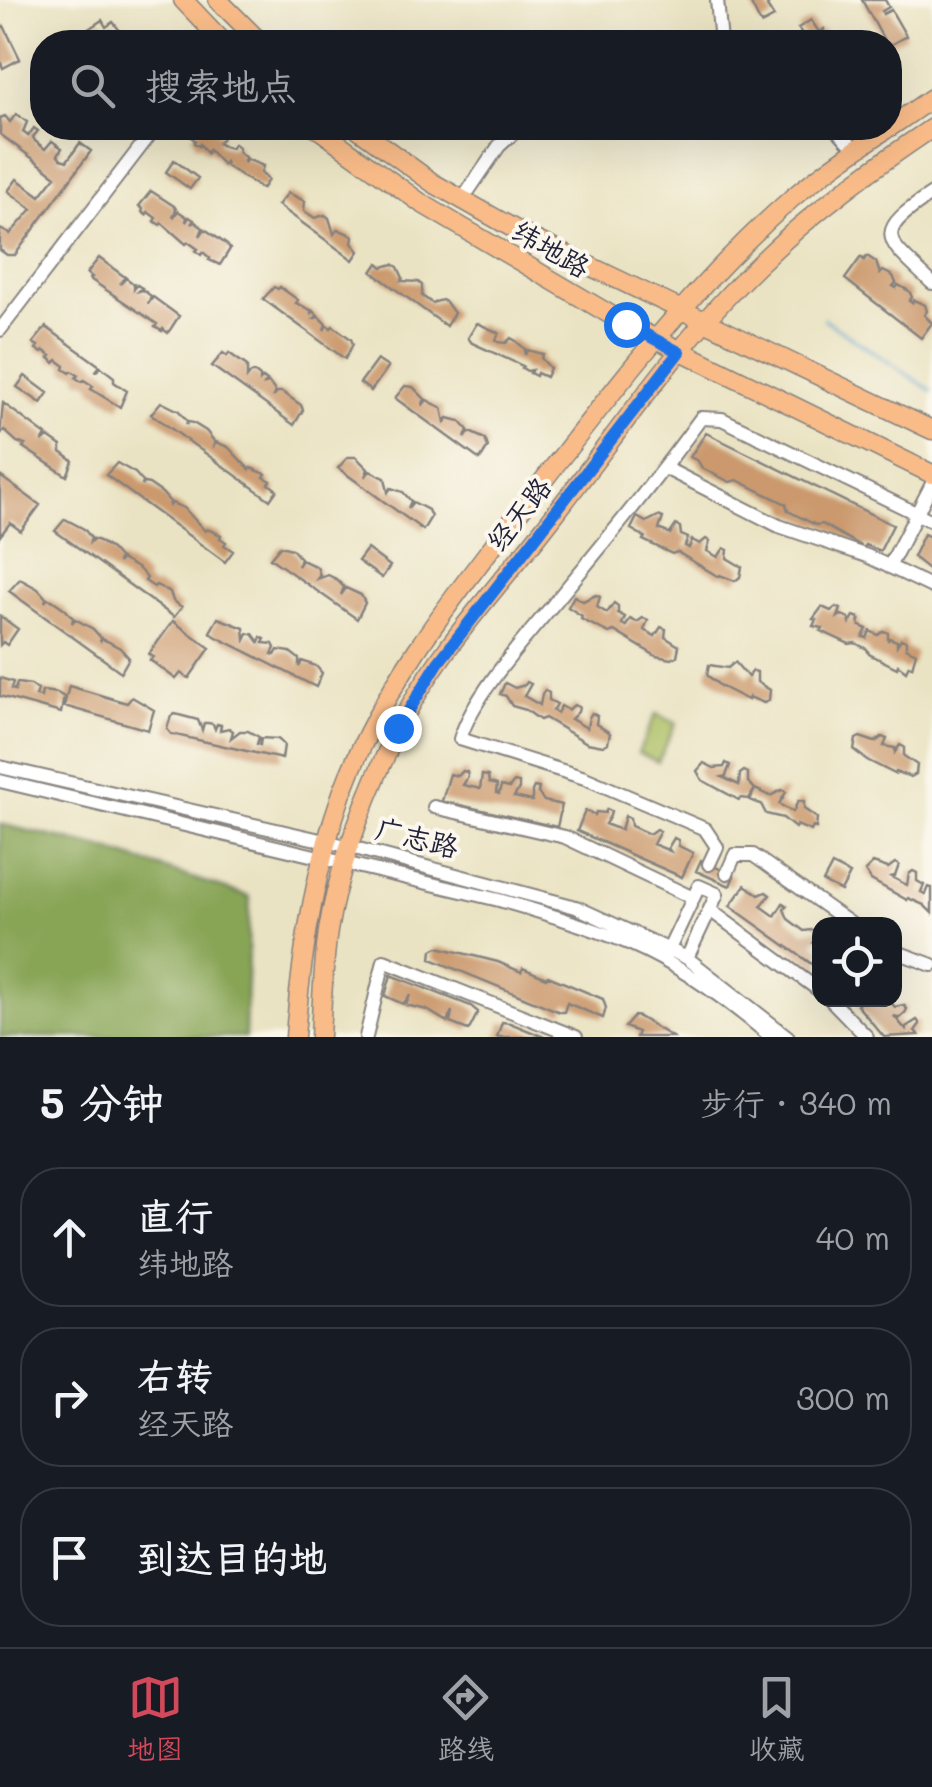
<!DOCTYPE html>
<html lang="zh">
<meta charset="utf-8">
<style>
body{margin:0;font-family:Mali,"LXGW WenKai TC",sans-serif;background:#242831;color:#f1f3f6}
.controls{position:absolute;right:30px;bottom:30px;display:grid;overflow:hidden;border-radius:20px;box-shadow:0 10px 40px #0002}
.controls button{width:90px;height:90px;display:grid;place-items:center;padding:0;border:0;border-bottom:2px solid #363941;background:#171b24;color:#f1f3f6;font:50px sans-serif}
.stop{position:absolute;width:30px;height:30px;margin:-22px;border:8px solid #1a73e8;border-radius:50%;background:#fff}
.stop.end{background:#1a73e8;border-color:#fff;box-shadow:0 2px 10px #0008}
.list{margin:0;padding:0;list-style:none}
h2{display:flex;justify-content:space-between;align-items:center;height:130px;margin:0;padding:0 40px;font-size:42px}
h2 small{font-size:32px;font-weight:400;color:#9ea1a6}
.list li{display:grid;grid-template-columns:65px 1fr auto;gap:30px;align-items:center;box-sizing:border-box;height:140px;margin:0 20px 20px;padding:0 20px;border:2px solid #363941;border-radius:40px}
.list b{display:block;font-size:38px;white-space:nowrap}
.list p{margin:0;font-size:32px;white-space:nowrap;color:#9ea1a6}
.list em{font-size:32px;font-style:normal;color:#9ea1a6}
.icon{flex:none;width:55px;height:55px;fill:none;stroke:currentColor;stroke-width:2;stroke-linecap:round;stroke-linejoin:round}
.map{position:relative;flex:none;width:932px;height:1037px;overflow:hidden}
.search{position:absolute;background:#171b24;box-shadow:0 10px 40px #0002;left:30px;right:30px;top:30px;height:110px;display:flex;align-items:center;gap:25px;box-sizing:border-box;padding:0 35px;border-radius:40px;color:#9ea1a6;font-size:38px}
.sheet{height:610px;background:#171b24}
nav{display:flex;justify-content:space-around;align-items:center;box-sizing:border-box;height:140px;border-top:2px solid #363941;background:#171b24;font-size:28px;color:#9ea1a6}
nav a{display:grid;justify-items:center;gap:5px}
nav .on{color:#d1495b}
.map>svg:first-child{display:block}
.green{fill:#abbe61;stroke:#66704e;stroke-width:2.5}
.forest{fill:#88a557;stroke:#556449;stroke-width:2.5}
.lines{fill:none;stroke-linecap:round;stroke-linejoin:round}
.stream{stroke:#5ba5d2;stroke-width:2.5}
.building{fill:#cb996d}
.minor-casing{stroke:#86827f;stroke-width:16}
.major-casing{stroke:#86827f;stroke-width:21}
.minor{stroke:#fff;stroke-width:12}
.major{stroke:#f9bc89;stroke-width:18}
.route{stroke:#1a73e8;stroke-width:12}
.labels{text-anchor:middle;stroke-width:8;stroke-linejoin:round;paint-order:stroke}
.street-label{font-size:28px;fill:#22223b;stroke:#fbf7ec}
</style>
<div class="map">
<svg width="932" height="1037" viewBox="0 0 932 1037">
<rect width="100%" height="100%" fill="#fbf7ec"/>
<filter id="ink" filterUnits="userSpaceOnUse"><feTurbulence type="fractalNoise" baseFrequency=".01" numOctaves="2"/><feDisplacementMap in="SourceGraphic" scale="20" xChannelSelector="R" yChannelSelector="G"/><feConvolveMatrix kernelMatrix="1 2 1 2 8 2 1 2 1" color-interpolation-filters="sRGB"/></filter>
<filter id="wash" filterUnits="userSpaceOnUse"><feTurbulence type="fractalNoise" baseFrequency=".0048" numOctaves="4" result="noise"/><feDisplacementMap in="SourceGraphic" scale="40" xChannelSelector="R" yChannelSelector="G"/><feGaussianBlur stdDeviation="2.25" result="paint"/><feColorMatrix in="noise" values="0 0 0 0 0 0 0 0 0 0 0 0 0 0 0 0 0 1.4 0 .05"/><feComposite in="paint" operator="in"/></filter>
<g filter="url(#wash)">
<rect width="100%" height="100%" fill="#eae3c3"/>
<path class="green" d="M656 714 676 723 658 762 638 753Z"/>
<path class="forest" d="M0 824 102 848 250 897 245 1037H0Z"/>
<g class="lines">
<path class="stream" d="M824 319 932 391"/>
</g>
<g id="blocks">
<path class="building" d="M749 0H772L767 6 774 17 761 24Z
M862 0H885L889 7 882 11 883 14 891 10 906 36 890 45 885 42Z
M102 20 106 27 113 22 121 32 113 38 116 42H99L87 30Z
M811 20 819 32 824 29V42H808L798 28Z
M4 26 20 59 3 68 0 61V28Z
M16 114 27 122 23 132 28 136 34 128 38 131 33 137 35 141 45 149 52 141 62 148 58 155 61 159 67 161 80 143 91 151 15 255H7L0 250V229L10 234 32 209 8 191 17 179 40 196 56 176 0 134V118L5 116 10 122Z
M200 128H211L223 137 218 143 221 145 231 148 234 144 238 147 239 153 245 157 244 163 247 159 263 166 261 173 268 180 262 189 226 166 225 162 223 165 209 150 207 153 200 144 199 146 194 143 195 140 191 137Z
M174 160 198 178 190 189 166 172Z
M151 191 174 206 176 209 173 218 178 211 187 217 186 222 189 217 194 220 191 224 195 222 203 228 200 236 205 229 227 245 230 249 220 265 209 260 210 258 203 252 201 255 196 251 198 249 188 242 186 244 162 223 160 225 154 221 156 218 148 212 146 215 142 212 143 209 139 206Z
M288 193 305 201 304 211 315 218 325 215 329 218 334 234 338 229 353 236 352 243 359 251 353 260 278 205Z
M867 256 876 262 880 274 883 271 893 276 896 283 893 286 896 288 898 285 909 291 912 297 909 301 912 303 914 300 925 305 927 311 924 315 932 323 921 338 845 279 861 257 864 260Z
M99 258 125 277 120 284 126 278 134 284V289L137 285 142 288 139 291 143 290 151 296 148 304 153 297 179 316 168 333 163 329 162 331 155 327 157 324 90 279 92 277 87 273Z
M378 263 383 267 393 264 398 267 403 278 401 281 418 282 422 285V296L432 303 442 300 446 302 454 313 446 326 372 272Z
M274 287 278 289 280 287 298 300 296 303 311 310V315L313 311 318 315 315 318 319 317 326 324 324 330 327 325 331 328 333 326 351 339 353 344 345 359 263 299Z
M477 323 499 333 496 340 498 342 506 343 511 338 516 341 525 349V355L527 350 543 354 541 358 550 368 546 377 537 373 536 376 530 373 532 370 527 371 522 368 523 366 472 343 468 338Z
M46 327 100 366 95 372 101 367 114 377V382L127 391 120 407 91 389 93 386 84 380 82 382 76 378 78 375 72 371 70 373 64 369 65 366 57 360 55 363 49 358 51 356 44 351 42 353 36 349 38 346 33 343Z
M223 353 227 356 229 353 247 366V378L251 373H255L260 377V381L263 378 267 381 265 384 269 383 275 391 273 397 277 392H282L301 405 303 410 294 425 212 366Z
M377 360 388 367 371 391 360 383Z
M25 376 48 393 41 403 17 387Z
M405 386 413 387 425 399 422 406 427 400 442 408 445 422 448 418 460 421 468 430 465 438 470 432 485 439 488 447 480 460 395 398Z
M161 402 179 411 187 421 186 425 188 422 193 423 206 431 214 441V445L216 442 228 447 250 470 251 468 266 474 264 477 271 481 269 484 277 490 270 500 151 414Z
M3 403 46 435 42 442 48 437 61 446V452L73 461 67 476 23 447 25 445 17 442 4 430 0 435Z
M706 433 893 525 880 551 865 545 864 548 822 524 816 525 788 511 786 504 737 480 730 482 702 468 698 461 690 457Z
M348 457H356L368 469 365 477 370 471 385 478 388 492 391 488 403 492 411 501 408 508 413 502 428 510 431 517 423 530 338 468Z
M117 463 135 473 143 482 142 486 144 483 149 484 162 493 170 502 169 507 172 503 184 508 205 531 207 529 221 535 220 538 226 542 224 545 233 551 225 562 106 475Z
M0 476 40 505 21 531 10 523 0 536Z
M658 516 663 518 659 529 670 534 676 525 680 527 681 535 688 538 685 546 689 548 692 540 700 544 706 539 710 541 707 551 718 557 724 548 728 550 727 558 742 567 740 577 735 581 720 575 719 577 677 552 672 554 643 540 645 537 631 529 637 517 646 522Z
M65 519 84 529 91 538 90 542 93 539 97 540 111 549 119 558 118 563 121 559 139 569 147 578 145 581 154 587 156 585 170 592 173 601 182 607 174 617 55 531Z
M924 534 932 538V572L913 557Z
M280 546 292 549 300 558 298 566 302 560 317 567 320 575 317 579 328 575 336 579 344 587 341 595 346 588 361 595 365 603 357 619 270 558Z
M367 549 390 566 382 578 358 561Z
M20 579 38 589 46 598 45 602 47 599 52 600 65 609 73 618 72 623 75 619 93 629 101 638 100 642 102 639 107 641 120 648 129 658 121 672 9 591Z
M596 595 600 597 597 607 607 613 614 603 618 606V613L625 617 622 624 626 626 630 619 637 622 643 618 648 620 644 630 655 636 661 627 666 629 665 637 679 646 677 656 672 659 656 656 614 631 609 633 581 619 582 616 568 607 574 596 583 601Z
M822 607 831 611 836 607 841 609 838 617 841 615 849 618 850 623 854 616 859 618 860 626 867 629 863 637 867 638 870 631 878 635 884 631 888 633V641L889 638 897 641V645L901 639 906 641V648L916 653 912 667 909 665 906 671 898 665 897 668 869 654 867 649 855 643 849 644 821 631 823 628 813 626 816 620 813 619Z
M0 616 18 629 7 645 3 642 0 645Z
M218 618 244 628 245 640 248 634H253L259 642 261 637 265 639 263 643 273 644 275 648 272 654 275 655 278 650 290 652 299 659V667L302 661 316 666 322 673 316 687 215 636 210 632Z
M173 621 210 648 189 678 181 673 176 679 150 660 153 657 149 654Z
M735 662 748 677 753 671 757 672V682L770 690 769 700 764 703 749 697 748 700 720 686 707 675 709 665 728 668Z
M0 678 13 682 11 689 15 690 17 683 31 685 38 690 36 696 41 697 42 691 57 693 64 697 61 713 0 696Z
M527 682 531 684 524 696 540 705 542 694 545 690 549 693V700L557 704 553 711 557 713 561 706 568 710 574 705 579 707 578 712 571 719 587 728 589 717 592 713 597 716 596 724 610 733 608 743 603 746 587 743 545 718 540 720 526 710 512 706 506 696 500 694 505 683 515 688 525 685Z
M69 686 127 703 132 697 154 710 148 730 64 706Z
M175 714 198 720 202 730 204 723H208L213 724 215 729 217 724 221 725 220 730 229 728 233 731 231 738 240 731H248L259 737 257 744 260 745 261 738 278 739 284 745 282 759 171 734 167 729 171 716Z
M860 737 875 742 882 737 887 739 884 746 895 748V752L900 745 904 747V756L917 765 916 774 911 777 896 772 895 774 867 760 854 750 856 739Z
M704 763 714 768 724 767 726 763 730 765 726 776 722 777 739 785 740 774 744 771 748 773V782L755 789 749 799 740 798 739 800 702 780 697 771Z
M463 771 467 772 468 777 463 785 480 789 482 775 488 776 489 783 497 785 496 793 499 794 501 786 509 788 514 782 519 783V789L514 797 532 801V791L534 787 539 788 538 793 544 801 562 805 557 827 442 801 450 774 458 776Z
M755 789 770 796 782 790 786 792 779 804 793 812 798 801H804V809L817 818 816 828 813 827 811 831 797 825 795 828 783 818 766 814 761 804 750 800Z
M607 809 611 811 610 816 605 824 621 830 625 816 630 818 631 826 649 834 656 829 660 831 653 844 670 851 668 848 674 838 678 840 679 846 693 853 682 877 577 831 585 811 595 815 596 812 605 813Z
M701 860 734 876 730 886 696 871Z
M873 863 888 868 895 863 899 865 895 876 891 877 907 885 909 874 913 871 917 873V881L924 885 921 892 925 894 928 887 932 888V913L924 905 908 898 907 900 871 880 865 871Z
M832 865 850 874 841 891 823 882Z
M745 885 759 895 766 892 770 895 761 906 775 916 783 903 787 906 784 909 788 919 804 931 820 929V936L813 943 820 948V970L730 906Z
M438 947 498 962 521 972 523 968 546 978 548 976 603 999 606 1008 603 1018 567 1003 564 1012H560L431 959 432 950Z
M391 975 471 1006 478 1012 470 1028 468 1030 450 1023 452 1011 447 1022 427 1010 406 1005 410 995 403 1004 385 996Z
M863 999H887L895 1007 904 1005 907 1009 905 1013 899 1018 894 1016 906 1030V1027L917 1020 920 1024 915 1031 919 1035 884 1037 857 1005Z
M634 1016 639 1017 672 1037H636L638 1032 625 1027Z
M502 1022 510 1023 544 1037H497Z"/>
</g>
</g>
<g filter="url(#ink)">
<use href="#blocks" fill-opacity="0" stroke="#86827f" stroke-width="2.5"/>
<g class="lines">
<g class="minor-casing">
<path id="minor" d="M717 0 721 42
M836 128 856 150
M932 194C870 234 886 239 932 283
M462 200 499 146 519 128
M0 330 155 128
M665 468 779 526 867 556 932 587
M889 567 932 484
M0 767 351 847 576 907 687 958 788 1037
M0 781 499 900C544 913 588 926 631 944 682 966 729 1001 771 1037
M434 807 565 837 693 898
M709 864 717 847 705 829 585 778 460 739C473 696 523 641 552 606 603 544 654 483 701 418L722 419 932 521
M727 873 735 855H753L851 924
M710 910 820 991
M669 949 699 886 717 894 687 958
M894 951 932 965
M830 999 867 1037
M366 1037 384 961 576 1037"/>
</g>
<g class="major-casing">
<path id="major" d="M183 0 223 42
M218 0 260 42
M890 127 932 98
M317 128 421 203 626 324 932 474
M357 128 433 183 525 235 932 430
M295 1037C301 954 314 872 342 793 382 685 454 596 523 507 606 399 688 290 791 199 821 173 855 150 888 128
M320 1037C322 1002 323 966 328 931 339 862 367 793 397 731 433 656 493 593 544 528 614 439 677 343 759 264 812 212 871 169 932 128"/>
</g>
<use href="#minor" class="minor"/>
<use href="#major" class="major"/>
</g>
</g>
<g class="lines" filter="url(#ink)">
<path class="route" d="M398 728 438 663 679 352 626 324"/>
</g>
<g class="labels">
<g class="street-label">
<text transform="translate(551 249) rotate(30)" y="10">纬地路</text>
<text transform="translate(519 514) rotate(-52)" y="10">经天路</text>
<text transform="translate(417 838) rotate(14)" y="10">广志路</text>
</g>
</g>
</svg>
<div class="controls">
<button><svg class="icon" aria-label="locate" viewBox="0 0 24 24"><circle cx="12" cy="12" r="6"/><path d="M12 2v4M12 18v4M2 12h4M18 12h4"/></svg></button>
</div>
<div class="stop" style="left:626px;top:324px"></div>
<div class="stop end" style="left:398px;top:728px"></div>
<div class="search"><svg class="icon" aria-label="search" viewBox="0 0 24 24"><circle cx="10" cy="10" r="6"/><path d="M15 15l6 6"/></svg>搜索地点</div>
</div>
<section class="sheet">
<h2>5 分钟<small>步行 · 340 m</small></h2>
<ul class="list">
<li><svg class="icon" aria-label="ahead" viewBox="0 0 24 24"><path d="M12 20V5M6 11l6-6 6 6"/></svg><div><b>直行</b><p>纬地路</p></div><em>40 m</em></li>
<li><svg class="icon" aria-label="right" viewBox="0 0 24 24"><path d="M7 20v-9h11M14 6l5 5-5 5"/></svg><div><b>右转</b><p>经天路</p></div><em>300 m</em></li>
<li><svg class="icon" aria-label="arrive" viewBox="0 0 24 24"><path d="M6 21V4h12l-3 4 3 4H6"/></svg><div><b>到达目的地</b></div></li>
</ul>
</section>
<nav>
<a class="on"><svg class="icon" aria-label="map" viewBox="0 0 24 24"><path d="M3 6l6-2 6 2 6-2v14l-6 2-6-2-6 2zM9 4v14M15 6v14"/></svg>地图</a>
<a><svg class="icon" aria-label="directions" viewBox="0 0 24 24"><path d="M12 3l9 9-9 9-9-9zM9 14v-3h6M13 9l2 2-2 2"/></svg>路线</a>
<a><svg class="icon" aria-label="saved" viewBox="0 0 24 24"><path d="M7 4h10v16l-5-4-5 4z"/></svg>收藏</a>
</nav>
